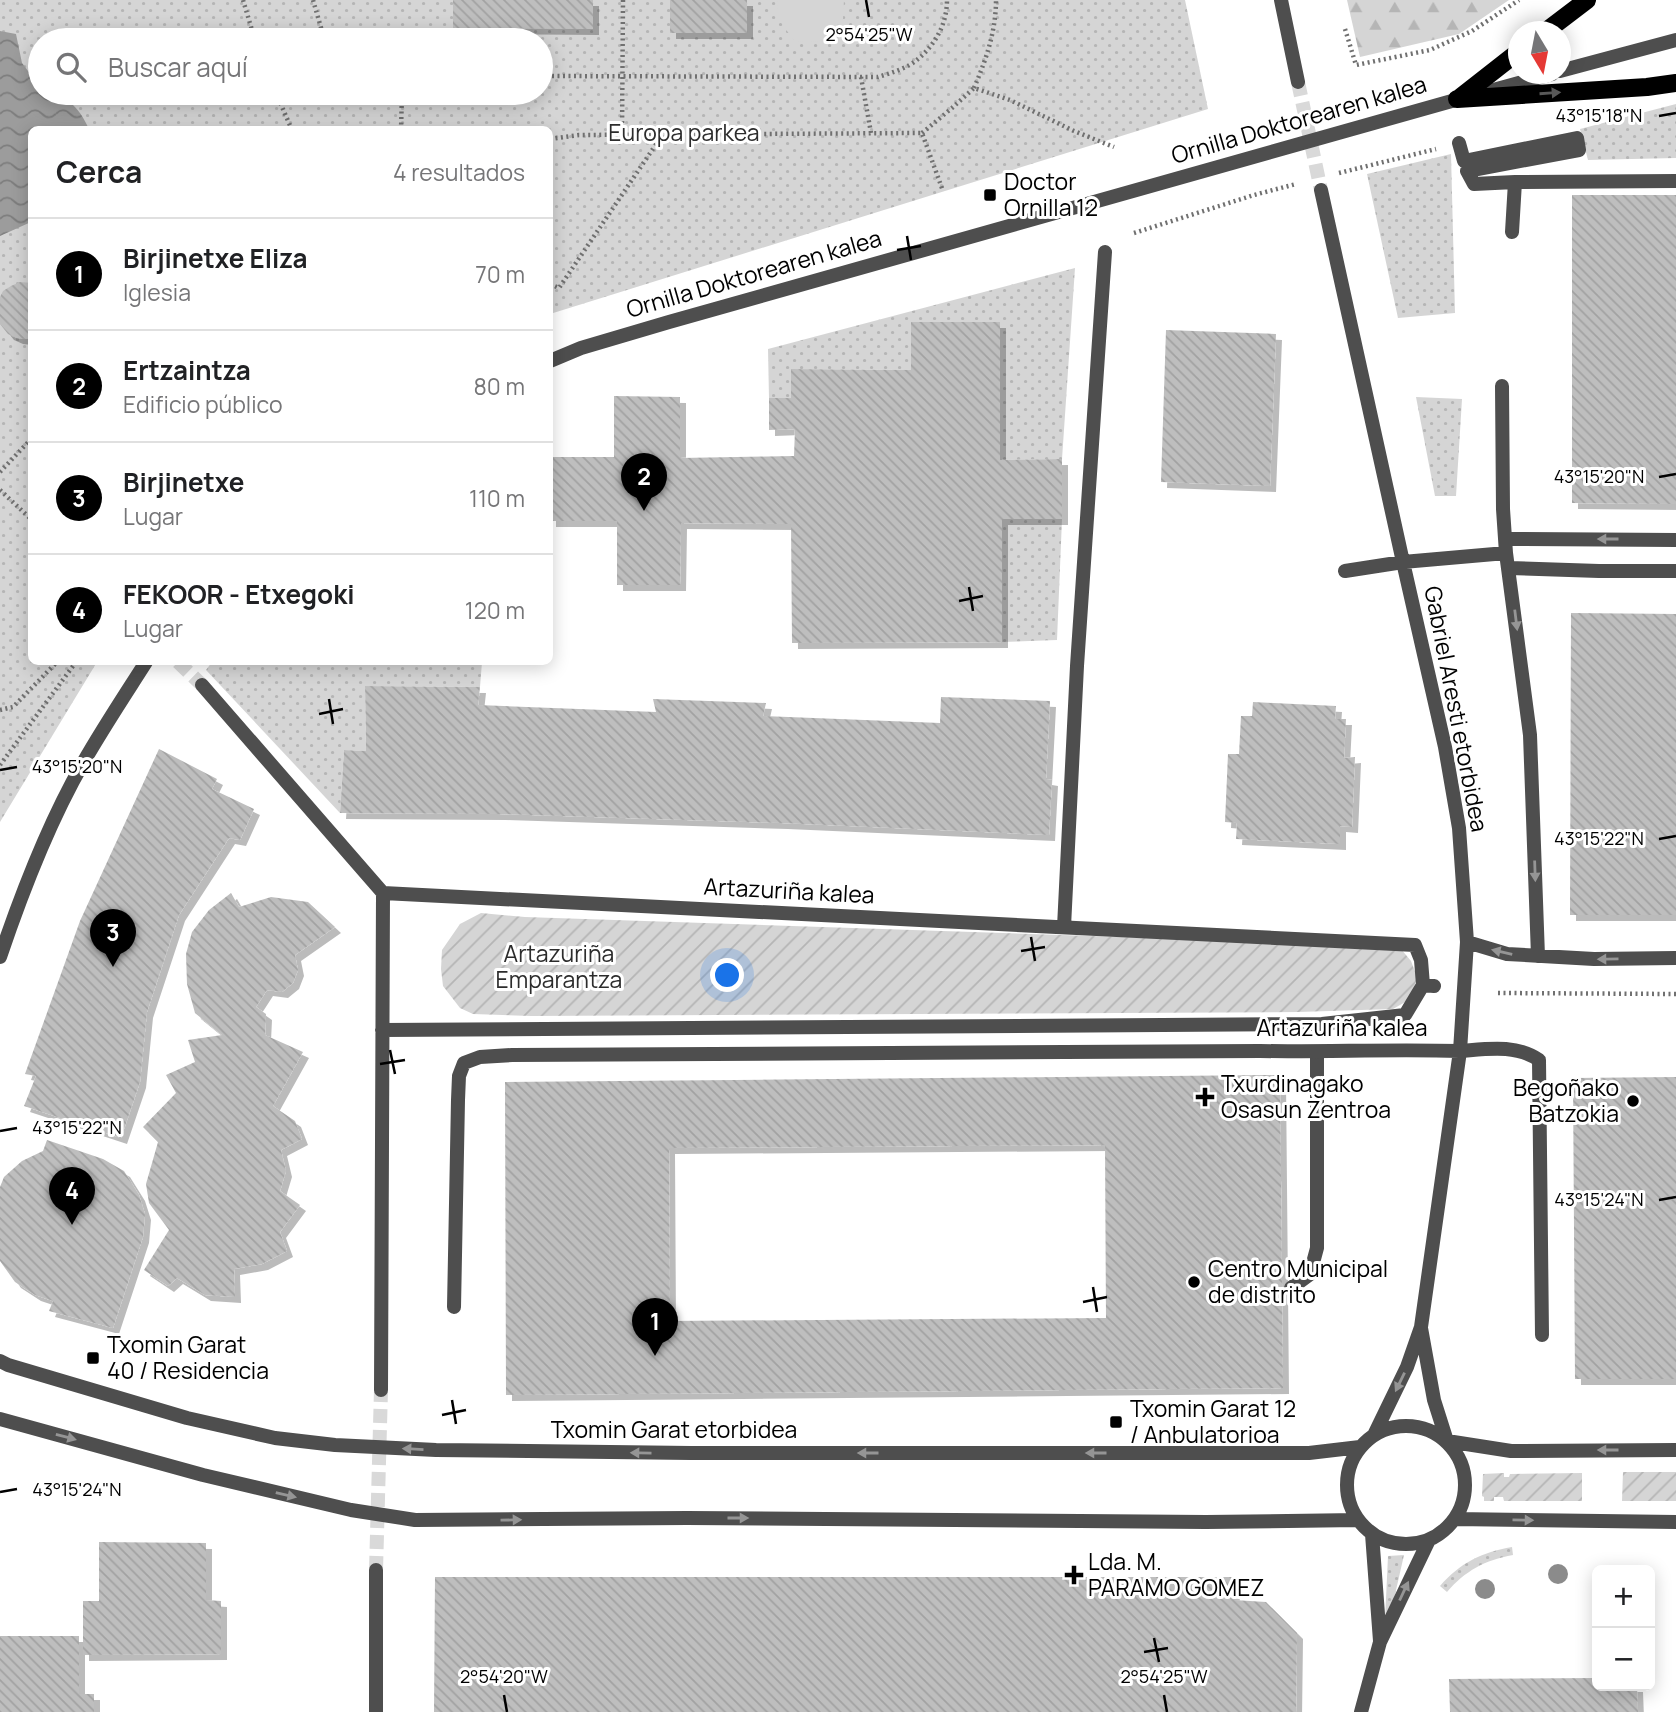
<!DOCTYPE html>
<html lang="es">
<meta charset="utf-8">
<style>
body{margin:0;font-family:Manrope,sans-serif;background:#f2f2f2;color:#202124}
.controls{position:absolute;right:21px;bottom:21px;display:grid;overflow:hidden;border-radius:10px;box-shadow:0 4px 18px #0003}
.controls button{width:63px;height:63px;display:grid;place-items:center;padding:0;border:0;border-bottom:2px solid #e0e0e0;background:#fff;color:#202124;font:35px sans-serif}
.compass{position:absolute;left:1508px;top:21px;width:63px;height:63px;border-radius:50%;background:#fff;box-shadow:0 4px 18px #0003;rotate:170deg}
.you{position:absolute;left:728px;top:976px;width:24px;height:24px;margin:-18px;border:5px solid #fff;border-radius:50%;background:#1a73e8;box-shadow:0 0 0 10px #1a73e833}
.badge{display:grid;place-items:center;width:46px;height:46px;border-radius:50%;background:#000;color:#fff;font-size:23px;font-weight:700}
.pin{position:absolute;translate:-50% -58px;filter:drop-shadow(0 2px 4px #0008)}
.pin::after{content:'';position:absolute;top:37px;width:24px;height:21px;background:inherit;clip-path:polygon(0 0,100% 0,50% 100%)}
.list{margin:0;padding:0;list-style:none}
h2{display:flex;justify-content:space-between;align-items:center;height:91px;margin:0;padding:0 28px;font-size:30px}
h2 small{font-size:23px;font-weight:400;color:#757577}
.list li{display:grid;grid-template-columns:46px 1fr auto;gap:21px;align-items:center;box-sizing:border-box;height:112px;padding:0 28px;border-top:2px solid #e0e0e0}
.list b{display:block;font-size:26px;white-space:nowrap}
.list p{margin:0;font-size:23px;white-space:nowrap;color:#757577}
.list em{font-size:23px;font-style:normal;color:#757577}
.icon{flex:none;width:38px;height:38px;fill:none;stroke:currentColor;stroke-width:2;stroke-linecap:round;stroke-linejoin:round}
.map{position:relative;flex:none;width:1676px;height:1712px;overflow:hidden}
.search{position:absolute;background:#fff;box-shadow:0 4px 18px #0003;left:28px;top:28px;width:525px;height:77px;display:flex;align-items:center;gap:18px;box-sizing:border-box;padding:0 24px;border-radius:38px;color:#757577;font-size:26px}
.panel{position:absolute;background:#fff;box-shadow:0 4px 18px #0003;left:28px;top:126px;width:525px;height:539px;border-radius:10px}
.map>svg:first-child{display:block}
.grass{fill:url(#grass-dots);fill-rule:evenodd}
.forest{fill:url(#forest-firs)}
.garden{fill:url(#garden-furrows)}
.pitch{fill:#d5d5d5}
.water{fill:url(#water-waves)}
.building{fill:url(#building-back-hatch);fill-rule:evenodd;filter:url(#shadow)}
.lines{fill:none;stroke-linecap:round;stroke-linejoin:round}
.street-tunnel{stroke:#d9d9d9;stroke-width:14;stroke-dasharray:14 7;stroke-linecap:butt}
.path{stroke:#707070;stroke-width:4.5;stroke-dasharray:2 3.5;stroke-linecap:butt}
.lane{stroke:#4e4e4e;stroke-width:14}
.street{stroke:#4e4e4e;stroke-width:14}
.primary{stroke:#000;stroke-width:18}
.tree{fill:#8b8b8b}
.oneway{fill:#595959}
.oneway2{fill:#959595}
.ticks{fill:none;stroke:#000;stroke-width:2.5}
.poi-dot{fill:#000;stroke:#fff;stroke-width:2.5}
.labels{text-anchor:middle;stroke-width:6;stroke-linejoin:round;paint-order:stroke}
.street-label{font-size:23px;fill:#000;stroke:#fff}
.park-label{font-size:23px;fill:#2c2c2c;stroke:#fff}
.poi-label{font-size:23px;fill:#000;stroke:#fff;text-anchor:start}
.ticks-label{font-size:18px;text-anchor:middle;fill:#000;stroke:#fff;stroke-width:6;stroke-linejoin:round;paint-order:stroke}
</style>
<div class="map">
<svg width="1676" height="1712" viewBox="0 0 1676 1712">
<defs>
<pattern id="grass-dots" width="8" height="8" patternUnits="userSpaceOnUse" patternTransform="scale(1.75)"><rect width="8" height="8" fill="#d5d5d5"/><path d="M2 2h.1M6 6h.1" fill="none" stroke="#b5b5b5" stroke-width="1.8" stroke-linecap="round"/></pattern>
<pattern id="forest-firs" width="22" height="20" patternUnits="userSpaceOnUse" patternTransform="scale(1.75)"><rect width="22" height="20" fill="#d5d5d5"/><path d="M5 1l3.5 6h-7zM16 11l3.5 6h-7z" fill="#b5b5b5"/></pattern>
<pattern id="garden-furrows" width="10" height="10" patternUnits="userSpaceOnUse" patternTransform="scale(1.75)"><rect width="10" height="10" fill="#d5d5d5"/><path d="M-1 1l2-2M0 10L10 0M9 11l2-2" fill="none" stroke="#b5b5b5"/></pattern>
<pattern id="water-waves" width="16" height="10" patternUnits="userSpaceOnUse" patternTransform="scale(1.75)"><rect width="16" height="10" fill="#9c9c9c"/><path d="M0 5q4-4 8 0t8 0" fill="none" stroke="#7d7d7d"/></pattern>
<pattern id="building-back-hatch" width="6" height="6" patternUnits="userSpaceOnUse" patternTransform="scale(1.75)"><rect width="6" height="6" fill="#bebebe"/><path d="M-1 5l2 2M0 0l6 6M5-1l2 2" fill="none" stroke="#a2a2a2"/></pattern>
<filter id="shadow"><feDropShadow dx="6" dy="6" stdDeviation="0" flood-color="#0004"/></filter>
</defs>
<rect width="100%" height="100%" fill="#fff"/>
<path class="grass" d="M0 0H1185L1208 109 550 314V130H32V662H97L0 822ZM40 40H541V93H40Z
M1676 104V158L1588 160 1580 129Z
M1451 154 1455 313 1398 318 1367 174Z
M1075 268 1062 459 1000 460 999 322H911V370L791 369V398H769L768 349Z
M1416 397 1462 399 1456 496H1435Z
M1002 519H1062L1057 640 1002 642Z
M212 662H482L480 687 365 686 366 751 344 750 340 813 206 670Z
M1512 1547 1513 1555C1485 1560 1465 1571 1447 1592L1440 1586C1460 1563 1482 1552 1512 1547Z
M1404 1555 1389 1621 1385 1620 1388 1556Z"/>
<path class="forest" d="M1347 0H1509L1459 34 1360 57Z"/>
<path class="garden" d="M481 913 525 917 1304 943 1401 949 1411 961 1417 977 1414 988 1407 1001 1393 1009 1298 1012 531 1016 473 1014 460 1008 443 986 441 969 442 950 460 924Z
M1623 1472H1676V1501H1622Z
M1504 1473V1477H1509L1510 1474 1582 1473V1501H1504L1503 1497H1494V1501H1484V1497L1482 1496 1483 1474Z"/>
<path class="pitch" d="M777 0H844L843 19 822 42 794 41 778 18Z"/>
<path class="water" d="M0 31 16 34 22 63 40 87V93C66 93 79 107 89 129L32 130 31 222 0 236Z"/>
<path class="building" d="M453 0H593V29L453 28Z
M670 0H747V33H670Z
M1572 195H1676V504L1572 503Z
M20 282 32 283V338L26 339 17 338 8 334 0 324V297L3 291 11 286Z
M911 322H1000V460L1062 459V519H1002V642L792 643 791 524 681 523 680 585H617V521H550V457H614V396L680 397V458L794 456 795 429 769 430V398H791V369L911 370Z
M1166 330 1276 334 1270 486 1161 482Z
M1571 613 1676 614V915H1570Z
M365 686 480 687 478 705 656 712 653 699 766 703 763 716 940 723 941 697 1050 701 1046 779 1052 780 1049 835 782 823 499 814 340 813 344 750 366 751Z
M1253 702 1336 706 1335 719H1346L1344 758 1355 757 1352 827 1340 826V844L1236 839 1237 823 1225 822 1228 754H1239L1241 716H1252Z
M159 749 217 779 212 789 254 809 240 840 229 838 179 915 147 1012 140 1082 121 1138 24 1106 36 1076 25 1074 80 921Z
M231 893 239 907 271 897 308 902 335 927 295 955 298 970 293 983 282 992 267 990 256 1007 266 1014 265 1035 303 1052 273 1106 295 1121 302 1139 281 1150 286 1171 280 1191 300 1205 280 1232 287 1251 262 1264 234 1269 235 1297 205 1295 177 1278 168 1286 144 1270 169 1230 149 1203 146 1184 158 1142 143 1127 176 1093 166 1075 195 1062 188 1040 222 1035 195 1013 187 984 186 954 192 932 209 910Z
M1280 1075 1283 1388 506 1395 505 1082ZM1105 1145 1106 1318 670 1321 669 1148Z
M1676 1077V1379H1575L1573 1078Z
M47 1140 103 1159 124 1171 139 1195 145 1214 143 1237 113 1328 49 1311 53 1301 35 1295 15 1282 0 1261V1187L4 1177 22 1161 43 1151Z
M99 1542 206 1543V1600L221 1601V1654L83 1655V1601H99Z
M435 1577H1233L1234 1600 1266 1602 1297 1633 1296 1712H434Z
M0 1636H79V1694H94V1712H0Z
M1597 1678V1686H1637L1638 1712H1450L1449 1679Z"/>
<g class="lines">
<path class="street-tunnel" d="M1298 82 1321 190
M178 662 202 685
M376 1570 381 1390"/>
<path class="path" d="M243 0 255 40
M313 0 322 31 327 40
M1345 29 1356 65 1430 50 1472 31 1519 0
M541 76 878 77C891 73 908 68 918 59 936 44 947 23 947 0
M861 77 871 133
M974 88C986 60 996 31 996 0
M276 93 292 130
M401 130 402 93
M922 133 952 108 974 88 1010 100 1074 131 1114 147
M622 134 623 0
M550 139 579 135 922 133 943 191
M1339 173 1436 149
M1134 233 1254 195 1296 184
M550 284 559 288 663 134
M0 472 32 438
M0 490 32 520
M0 710 13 707 57 662
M0 765 76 662
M1498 993 1676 994"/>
<path class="lane" d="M1460 1051C1487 1049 1516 1044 1539 1060L1542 1335
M1291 1288 1310 1274 1317 1248V1052"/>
<path class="street" d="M1281 0 1298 82
M1560 71 1676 40
M1486 92 1552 74
M1459 143 1464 161 1577 138 1579 150 1467 171 1474 184 1515 182
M1321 190 1403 562 1445 747 1459 828 1467 942 1460 1051 1421 1327 1407 1367 1374 1435
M1512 232 1515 182 1676 181
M550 361 581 348 669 322 1466 97
M1502 386 1503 509 1506 553 1530 735 1538 956
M1505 539 1676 540
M1509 568 1599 571H1676
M1345 571 1403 562 1506 553
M202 685 383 893 1415 945 1421 960 1423 985 1434 986
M1064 927 1077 666 1105 252
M1467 942 1507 954 1594 959 1676 958
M0 957C22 892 49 822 83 763 103 728 125 695 146 662
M382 1030 1322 1024 1405 1015 1423 985
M454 1307 458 1100 459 1076 464 1063 480 1057 512 1055 1260 1051C1327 1052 1393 1049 1460 1051
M1421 1328 1434 1400 1447 1441
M0 1361 8 1365 187 1418 275 1438 335 1445 436 1450 691 1453H1309L1360 1447
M381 1390 383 893
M0 1419 203 1475 351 1510 415 1520 687 1518 1206 1522 1358 1520
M1347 1485a59 59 0 1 1 118 0a59 59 0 1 1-118 0Z
M1447 1441 1511 1451 1676 1450
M1455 1519 1676 1522
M1372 1534 1380 1641
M376 1570V1712
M1361 1712 1380 1642 1429 1540"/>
<path class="primary" d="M1545 32 1587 0
M1457 99 1647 87 1676 83
M1458 99 1518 52"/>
</g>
<g class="tree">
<circle cx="1558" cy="1574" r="10"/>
<circle cx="1485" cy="1589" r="10"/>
</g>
<defs><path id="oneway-solid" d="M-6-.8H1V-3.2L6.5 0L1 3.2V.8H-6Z" transform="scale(1.75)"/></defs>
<use class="oneway" href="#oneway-solid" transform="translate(1550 93) rotate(-4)"/>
<g class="oneway2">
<use href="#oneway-solid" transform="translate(1608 539) rotate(-180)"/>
<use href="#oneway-solid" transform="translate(1516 620) rotate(83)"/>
<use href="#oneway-solid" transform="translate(1535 871) rotate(88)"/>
<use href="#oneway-solid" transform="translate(1502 952) rotate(-167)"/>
<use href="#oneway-solid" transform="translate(1608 959) rotate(179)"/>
<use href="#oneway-solid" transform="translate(1400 1382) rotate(116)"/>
<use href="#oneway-solid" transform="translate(66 1437) rotate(15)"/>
<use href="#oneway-solid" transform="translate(413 1449) rotate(-177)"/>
<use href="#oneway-solid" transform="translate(1608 1450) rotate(180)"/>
<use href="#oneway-solid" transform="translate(641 1453) rotate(-179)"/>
<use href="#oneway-solid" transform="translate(868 1453) rotate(180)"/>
<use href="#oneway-solid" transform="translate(1096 1453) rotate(180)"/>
<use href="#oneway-solid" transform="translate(286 1495) rotate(13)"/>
<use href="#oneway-solid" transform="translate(738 1518)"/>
<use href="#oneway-solid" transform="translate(511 1520) rotate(-1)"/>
<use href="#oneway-solid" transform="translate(1523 1520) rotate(1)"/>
<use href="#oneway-solid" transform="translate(1404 1591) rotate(-65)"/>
</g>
<path class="ticks" d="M866 0 869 17M1659 116 1676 113M907 236 911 260M897 250 921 246M1659 477 1676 474M969 587 973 611M959 601 983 596M329 699 333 724M319 714 343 709M0 770 17 767M1659 839 1676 836M1031 937 1035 961M1021 951 1045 947M390 1050 395 1074M380 1064 405 1060M0 1131 17 1128M1659 1200 1676 1197M1093 1287 1097 1312M1083 1302 1107 1297M452 1400 456 1424M442 1415 466 1410M0 1492 17 1489M1154 1638 1159 1662M1144 1652 1168 1648M504 1695 507 1712M1164 1695 1167 1712"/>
<g class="poi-dot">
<rect x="983" y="188" width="14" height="14" rx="3.5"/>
<path d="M1201.5 1086.5h7v7h7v7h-7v7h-7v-7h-7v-7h7z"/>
<circle cx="1633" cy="1101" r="7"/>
<circle cx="1194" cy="1282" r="7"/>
<rect x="86" y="1351" width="14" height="14" rx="3.5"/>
<rect x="1109" y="1415" width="14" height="14" rx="3.5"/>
<path d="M1070.5 1564.5h7v7h7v7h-7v7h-7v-7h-7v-7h7z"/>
</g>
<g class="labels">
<g class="street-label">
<text transform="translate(1299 120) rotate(-16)" y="8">Ornilla Doktorearen kalea</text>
<text transform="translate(754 274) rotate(-16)" y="8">Ornilla Doktorearen kalea</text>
<text transform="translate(1456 709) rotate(79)" y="8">Gabriel Aresti etorbidea</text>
<text transform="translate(789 891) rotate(3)" y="8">Artazuriña kalea</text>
<text x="1342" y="1036">Artazuriña kalea</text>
<text x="674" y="1438">Txomin Garat etorbidea</text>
</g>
<g class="park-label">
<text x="684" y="141">Europa parkea</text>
<text x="559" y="962">Artazuriña<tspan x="559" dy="26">Emparantza</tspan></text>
</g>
<g class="poi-label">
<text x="1004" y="190">Doctor<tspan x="1004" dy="26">Ornilla 12</tspan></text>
<text x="1221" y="1092">Txurdinagako<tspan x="1221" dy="26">Osasun Zentroa</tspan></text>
<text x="1619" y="1096" text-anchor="end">Begoñako<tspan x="1619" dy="26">Batzokia</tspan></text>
<text x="1208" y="1277">Centro Municipal<tspan x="1208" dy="26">de distrito</tspan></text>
<text x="107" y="1353">Txomin Garat<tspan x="107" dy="26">40 / Residencia</tspan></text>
<text x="1130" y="1417">Txomin Garat 12<tspan x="1130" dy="26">/ Anbulatorioa</tspan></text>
<text x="1088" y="1570">Lda. M.<tspan x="1088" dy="26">PARAMO GOMEZ</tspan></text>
</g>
</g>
<g class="ticks-label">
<text x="869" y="41">2°54'25"W</text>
<text x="1599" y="122">43°15'18"N</text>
<text x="1599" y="483">43°15'20"N</text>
<text x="77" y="773">43°15'20"N</text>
<text x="1599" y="845">43°15'22"N</text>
<text x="77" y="1134">43°15'22"N</text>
<text x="1599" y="1206">43°15'24"N</text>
<text x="77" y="1496">43°15'24"N</text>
<text x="504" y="1683">2°54'20"W</text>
<text x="1164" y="1683">2°54'25"W</text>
</g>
</svg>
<div class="controls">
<button>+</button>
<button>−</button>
</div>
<svg class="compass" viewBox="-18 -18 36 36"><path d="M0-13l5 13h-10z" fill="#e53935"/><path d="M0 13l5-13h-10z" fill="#757577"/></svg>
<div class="you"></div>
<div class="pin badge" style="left:655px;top:1356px">1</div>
<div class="pin badge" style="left:644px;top:511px">2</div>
<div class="pin badge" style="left:113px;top:967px">3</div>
<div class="pin badge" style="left:72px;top:1225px">4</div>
<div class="search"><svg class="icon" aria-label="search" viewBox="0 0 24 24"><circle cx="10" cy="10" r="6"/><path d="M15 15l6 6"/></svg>Buscar aquí</div>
<section class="panel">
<h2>Cerca<small>4 resultados</small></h2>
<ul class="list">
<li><span class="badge">1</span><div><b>Birjinetxe Eliza</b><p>Iglesia</p></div><em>70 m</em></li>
<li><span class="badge">2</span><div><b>Ertzaintza</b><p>Edificio público</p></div><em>80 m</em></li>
<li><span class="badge">3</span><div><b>Birjinetxe</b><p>Lugar</p></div><em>110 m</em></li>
<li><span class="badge">4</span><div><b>FEKOOR - Etxegoki</b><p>Lugar</p></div><em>120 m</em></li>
</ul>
</section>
</div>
